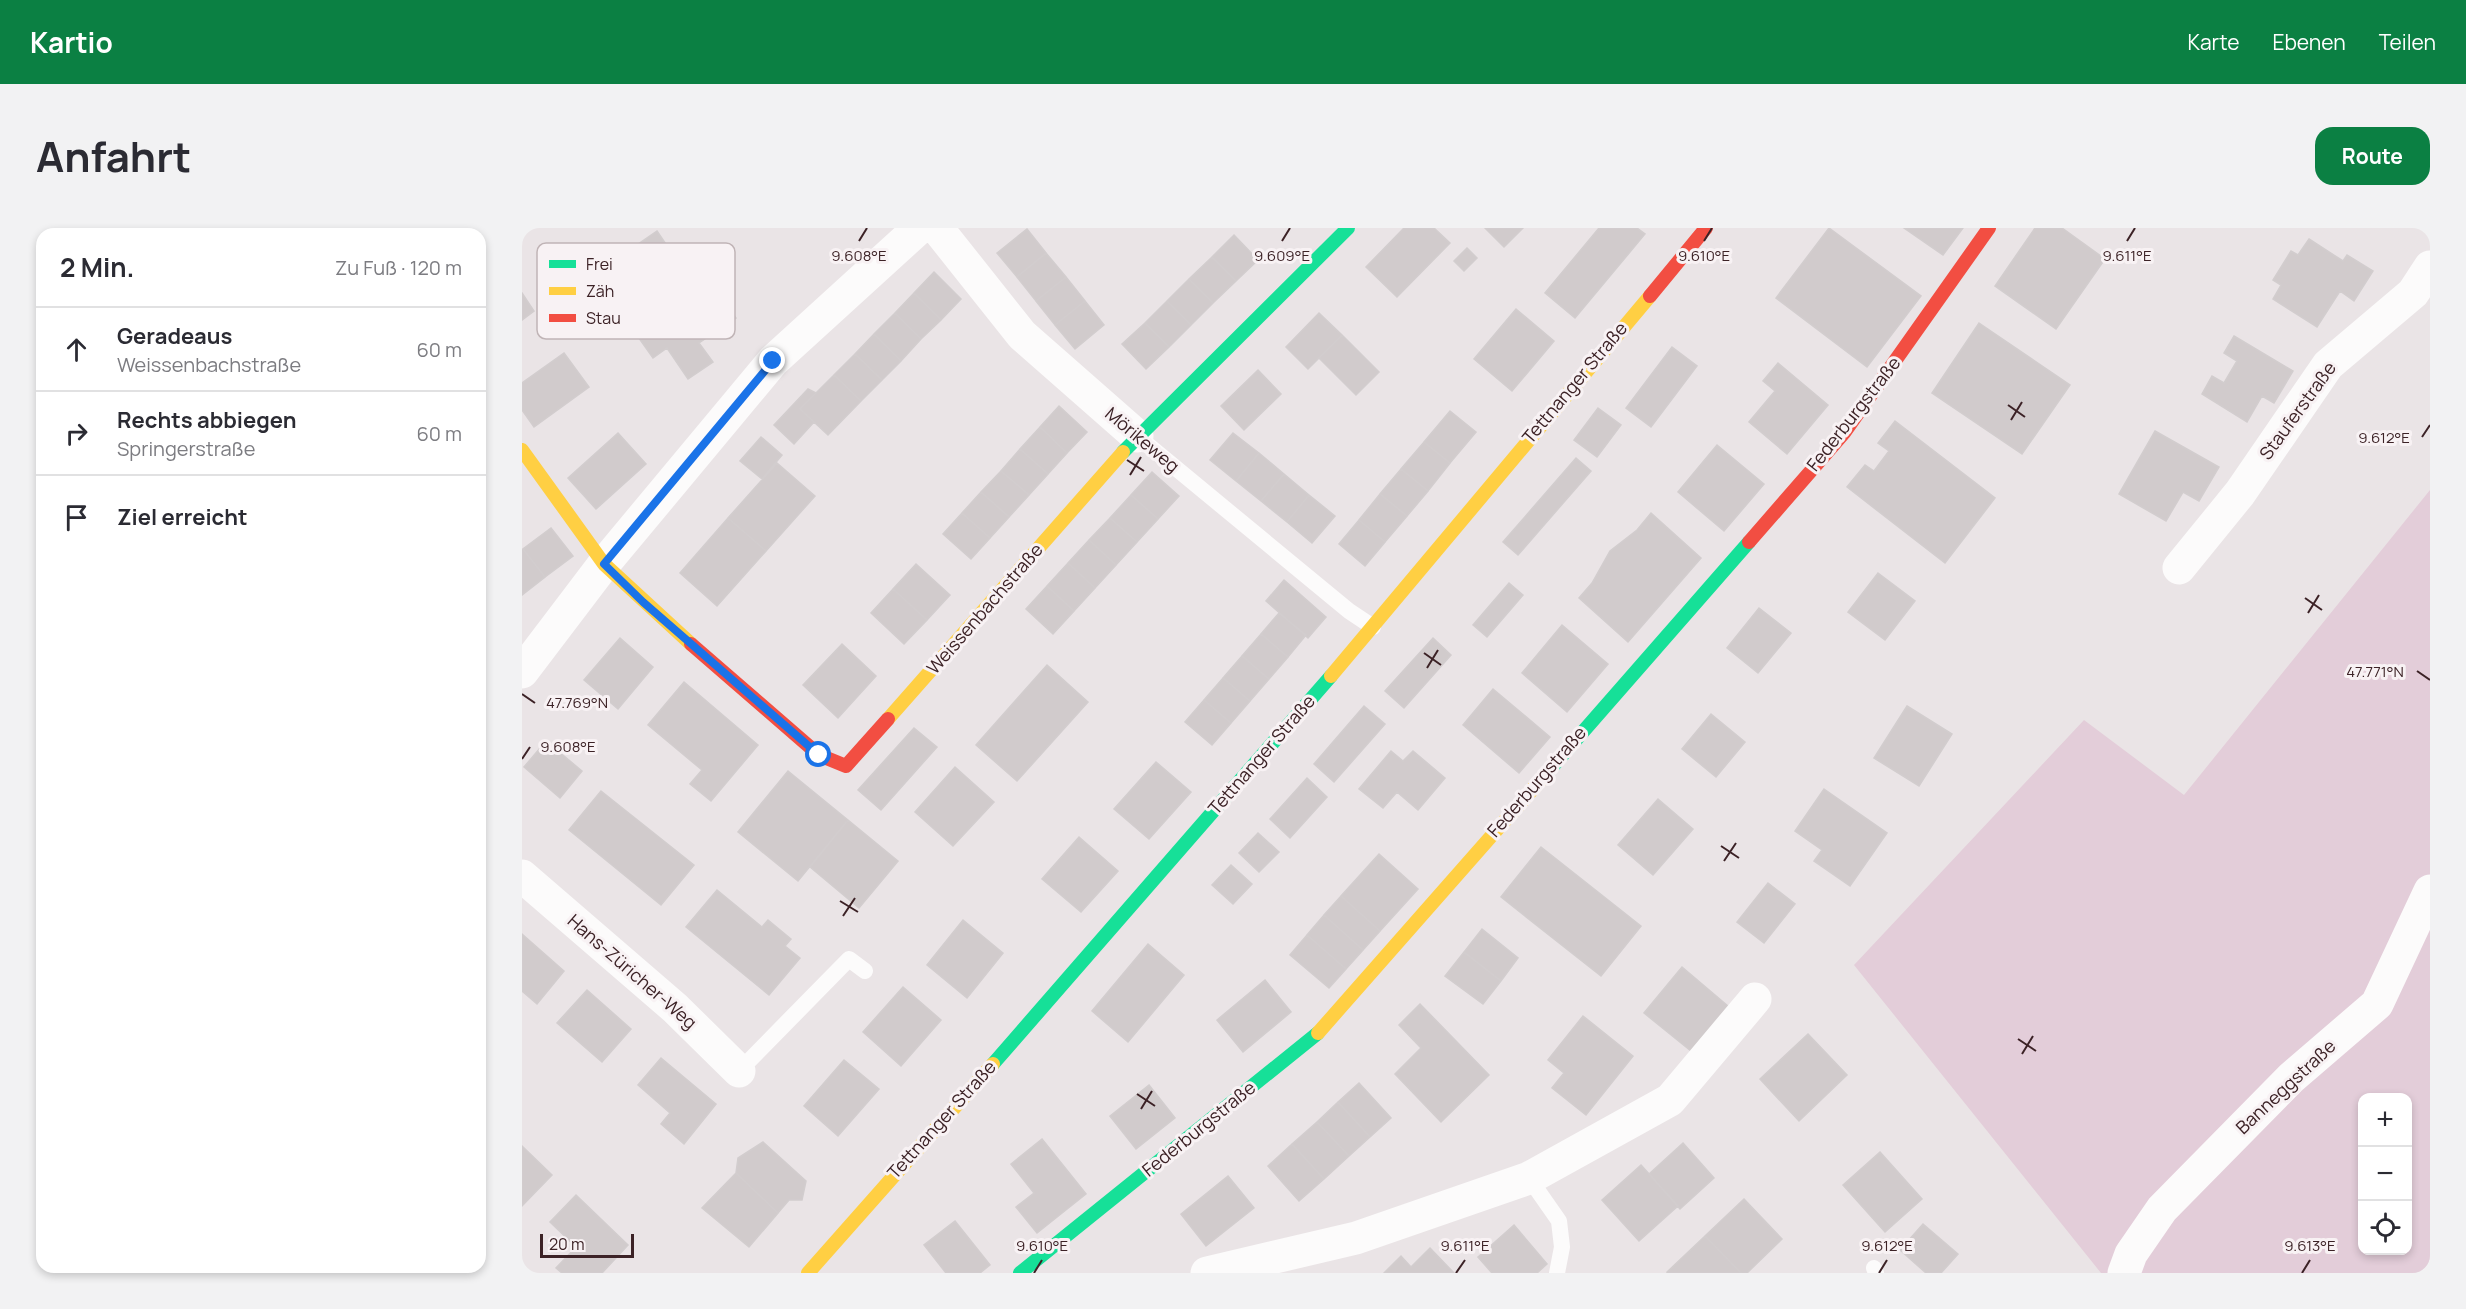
<!DOCTYPE html>
<html lang="de">
<meta charset="utf-8">
<style>
body{margin:0;font-family:Manrope,sans-serif;background:#f2f2f3;color:#2b2b33}
.controls{position:absolute;right:18px;bottom:18px;display:grid;overflow:hidden;border-radius:12px;box-shadow:0 3px 9px #0003}
.controls button{width:54px;height:54px;display:grid;place-items:center;padding:0;border:0;border-bottom:2px solid #e1e1e2;background:#fff;color:#2b2b33;font:30px sans-serif}
.scale{position:absolute;left:18px;bottom:15px;width:94px;box-sizing:border-box;padding-left:6px;border:3px solid #3c2226;border-top:0;font-size:16px;line-height:21px;white-space:nowrap;color:#3c2226;-webkit-text-stroke:4px #f8f2f4;paint-order:stroke}
.stop{position:absolute;width:18px;height:18px;margin:-14px;border:4px solid #1a73e8;border-radius:50%;background:#fff}
.stop.end{background:#1a73e8;border-color:#fff;box-shadow:0 2px 6px #0008}
.list{margin:0;padding:0;list-style:none}
h2{display:flex;justify-content:space-between;align-items:center;height:78px;margin:0;padding:0 24px;font-size:26px}
h2 small{font-size:20px;font-weight:400;color:#7c7c81}
.list li{display:grid;grid-template-columns:39px 1fr auto;gap:18px;align-items:center;box-sizing:border-box;height:84px;padding:0 24px;border-top:2px solid #e1e1e2}
.list b{display:block;font-size:22px;white-space:nowrap}
.list p{margin:0;font-size:20px;white-space:nowrap;color:#7c7c81}
.list em{font-size:20px;font-style:normal;color:#7c7c81}
.icon{flex:none;width:33px;height:33px;fill:none;stroke:currentColor;stroke-width:2;stroke-linecap:round;stroke-linejoin:round}
.map{position:relative;flex:none;width:1908px;height:1045px;overflow:hidden;border-radius:18px}
header{display:flex;align-items:center;gap:36px;box-sizing:border-box;height:84px;padding:0 30px;background:#0b8043;color:#fff}
header strong{font-size:28px}
nav{display:flex;gap:33px;margin-inline-start:auto;font-size:21px}
.intro{display:flex;align-items:center;justify-content:space-between;box-sizing:border-box;height:144px;padding:0 36px}
h1{margin:0;font-size:42px}
.button{padding:15px 27px;border-radius:18px;background:#0b8043;color:#fff;font-size:21px;font-weight:700}
main{display:flex;gap:36px;padding:0 36px}
aside{flex:1;background:#fff;border-radius:18px;box-shadow:0 3px 9px #0003}
.map>svg:first-child{display:block}
.green{fill:#e3cdd9;fill-rule:evenodd}
.building{fill:#d1cbcc;stroke:#d2cdce;stroke-width:1.5}
.lines{fill:none;stroke-linecap:round;stroke-linejoin:round}
.lane{stroke:#fcfbfb;stroke-width:16}
.street{stroke:#fcfbfb;stroke-width:33}
.fast{stroke:#16e098;stroke-width:14}
.slow{stroke:#ffcf43;stroke-width:14}
.jam{stroke:#f24e42;stroke-width:14}
.route{stroke:#1a73e8;stroke-width:8}
.ticks{fill:none;stroke:#3c2226;stroke-width:2}
.labels{text-anchor:middle;stroke-width:6;stroke-linejoin:round;paint-order:stroke}
.street-label{font-size:18px;fill:#3c2226;stroke:#f8f2f4}
.key{fill:#f8f2f4;stroke:#c0b4b6;stroke-width:1.5}
.key-label{font-size:16px;fill:#3c2226}
.ticks-label{font-size:15px;text-anchor:middle;fill:#3c2226;stroke:#f8f2f4;stroke-width:6;stroke-linejoin:round;paint-order:stroke}
</style>
<header>
<strong>Kartio</strong>
<nav><a>Karte</a><a>Ebenen</a><a>Teilen</a></nav>
</header>
<div class="intro"><h1>Anfahrt</h1><a class="button">Route</a></div>
<main>
<aside>
<h2>2 Min.<small>Zu Fuß · 120 m</small></h2>
<ul class="list">
<li><svg class="icon" aria-label="ahead" viewBox="0 0 24 24"><path d="M12 20V5M6 11l6-6 6 6"/></svg><div><b>Geradeaus</b><p>Weissenbachstraße</p></div><em>60 m</em></li>
<li><svg class="icon" aria-label="right" viewBox="0 0 24 24"><path d="M7 20v-9h11M14 6l5 5-5 5"/></svg><div><b>Rechts abbiegen</b><p>Springerstraße</p></div><em>60 m</em></li>
<li><svg class="icon" aria-label="arrive" viewBox="0 0 24 24"><path d="M6 21V4h12l-3 4 3 4H6"/></svg><div><b>Ziel erreicht</b></div></li>
</ul>
</aside>
<div class="map">
<svg width="1908" height="1045" viewBox="0 0 1908 1045">
<rect width="100%" height="100%" fill="#eae4e6"/>
<path class="green" d="M1908 262V1045H1579L1332 737 1562 492 1662 567ZM1840 870H1886V1022H1840Z"/>
<path class="building" d="M882 0H912L928 15 875 69 844 39Z
M963 0H1001L982 19Z
M1077 0H1115L1123 6 1053 90 1023 65Z
M1307 0 1399 68 1345 139 1254 70Z
M1382 0H1441L1421 27Z
M1513 0H1540L1583 31 1534 101 1473 58Z
M505 1 524 25 495 49 475 25Z
M135 3 156 34 179 18 205 54 194 61 214 90 177 115 191 134 166 151 145 120 131 130 97 82 133 56 109 21Z
M712 7 736 32 714 53 690 29Z
M1787 11 1821 33 1825 27 1851 43 1832 73 1818 63 1795 99 1751 71 1759 57 1751 52 1769 23 1776 27Z
M945 20 955 30 942 43 932 33Z
M524 25 544 49 514 73 495 49Z
M690 29 714 53 691 75 667 51Z
M412 44 439 71 419 92 392 65Z
M544 49 563 73 533 97 514 73Z
M667 51 691 75 669 97 645 73Z
M0 65 12 83 0 92Z
M392 65 419 92 399 111 373 85Z
M563 73 582 97 553 121 533 97Z
M645 73 669 97 647 119 623 95Z
M994 81 1032 113 990 163 952 131Z
M373 85 399 111 379 133 352 106Z
M797 85 820 107 786 141 764 119Z
M623 95 647 119 624 141 600 116Z
M1457 95 1548 157 1500 226 1410 165Z
M352 106 379 133 360 152 333 126Z
M820 107 857 144 834 167 797 130Z
M1712 108 1771 143 1752 175 1740 168 1725 194 1680 166 1690 148 1702 155 1715 133 1702 125Z
M1150 119 1175 138 1129 199 1104 180Z
M42 125 67 159 12 199 0 182V155Z
M333 126 360 152 339 173 312 147Z
M1256 135 1306 177 1265 226 1227 194 1253 163 1241 153Z
M736 142 759 166 722 202 699 178Z
M312 147 339 173 306 207 278 181Z
M286 161 294 165 278 181 292 194 272 216 252 197Z
M537 178 565 204 545 225 518 199Z
M1076 180 1099 197 1075 229 1052 212Z
M928 183 954 204 928 235 902 214Z
M1373 193 1473 270 1423 335 1325 259 1343 237 1352 243 1367 223 1356 215Z
M518 199 545 225 526 246 498 221Z
M1633 203 1697 239 1677 273 1661 264 1644 293 1597 266Z
M96 205 124 236 74 281 46 250Z
M711 205 737 225 714 253 688 232Z
M239 209 260 227 240 251 218 233Z
M902 214 928 235 906 263 879 241Z
M1195 217 1242 256 1202 303 1156 264Z
M498 221 526 246 507 267 479 243Z
M737 225 762 246 739 273 714 253Z
M1054 230 1069 243 996 327 981 314Z
M255 235 293 268 244 323 206 290Z
M879 241 906 263 885 288 858 266Z
M479 243 507 267 487 289 459 264Z
M630 244 657 268 636 291 609 267Z
M762 246 787 267 765 294 739 273Z
M459 264 487 289 468 310 440 285Z
M858 266 885 288 863 314 837 292Z
M609 267 636 291 615 314 588 290Z
M787 267 813 288 790 315 765 294Z
M440 285 468 310 449 331 421 306Z
M1129 285 1179 330 1106 414 1057 370 1070 355 1088 323 1115 302Z
M206 290 244 323 195 378 158 345Z
M588 290 615 314 594 337 567 312Z
M837 292 863 314 843 338 817 316Z
M29 300 51 328 23 349 1 321Z
M567 312 594 337 573 360 546 335Z
M1 321 23 349 0 367V322Z
M546 335 573 360 552 383 525 358Z
M394 336 428 367 405 392 371 361Z
M1356 345 1393 373 1363 412 1326 384Z
M762 352 804 389 786 410 744 373Z
M987 355 1001 367 965 409 951 397Z
M525 358 552 383 531 406 504 381Z
M371 361 405 392 382 416 349 385Z
M1237 380 1269 405 1236 445 1205 420Z
M757 385 784 407 766 429 739 406Z
M1040 397 1086 436 1045 484 1000 445Z
M739 406 766 429 747 451 720 428Z
M98 410 131 439 96 481 62 452Z
M911 410 929 427 882 480 863 463Z
M320 416 354 448 316 490 281 457Z
M720 428 747 451 728 473 701 450Z
M525 437 566 474 495 553 454 517Z
M701 450 728 473 709 495 682 472Z
M162 454 236 517 189 573 168 556 180 542 126 497Z
M971 461 1028 509 997 545 941 497Z
M682 472 709 495 690 517 663 494Z
M842 478 863 496 812 554 792 536Z
M1385 478 1430 506 1397 558 1352 530Z
M1189 486 1223 514 1194 549 1160 521Z
M392 500 415 519 359 582 336 562Z
M24 513 60 543 38 570 2 539Z
M869 523 881 533 891 523 923 550 896 582 875 564 861 580 837 561Z
M634 534 669 564 627 611 592 581Z
M433 539 472 574 431 618 393 584Z
M266 543 326 592 276 653 216 604Z
M785 550 805 569 768 610 748 591Z
M1302 561 1365 605 1328 658 1292 633 1300 622 1273 603Z
M79 563 172 637 139 677 47 602Z
M1136 571 1171 601 1131 647 1096 617Z
M326 592 376 633 337 680 288 639Z
M736 605 757 624 737 644 717 625Z
M557 609 596 643 559 684 520 651Z
M1019 619 1119 698 1079 748 979 669Z
M857 626 896 661 858 703 819 668Z
M709 637 730 656 711 676 690 657Z
M1246 655 1273 676 1242 715 1215 694Z
M195 662 240 699 246 692 269 711 263 718 278 730 247 767 164 699Z
M819 668 858 703 841 722 802 687Z
M802 687 841 722 824 741 785 707Z
M441 692 481 725 445 770 405 737Z
M960 701 996 730 979 753 942 724Z
M0 706 42 743 15 776 0 763Z
M785 707 824 741 807 760 768 727Z
M626 716 662 747 606 814 570 783Z
M942 724 979 753 961 776 923 748Z
M1160 739 1206 778 1169 823 1122 785Z
M743 752 769 784 721 824 695 792Z
M381 759 419 792 379 838 341 804Z
M65 762 109 801 80 834 35 795Z
M898 776 967 847 919 894 873 846 899 820 877 797Z
M1061 788 1111 828 1064 887 1030 860 1042 845 1026 832Z
M1286 806 1325 847 1277 893 1238 851Z
M139 830 194 876 162 916 139 896 148 885 116 857Z
M322 832 357 861 316 908 282 878Z
M837 855 869 890 848 909 816 874Z
M627 857 653 890 614 921 588 888Z
M816 874 848 909 827 928 795 894Z
M795 894 827 928 802 951 770 916Z
M520 911 564 966 515 1005 494 979 512 965 489 936Z
M241 914 284 953 280 972H267L256 985 214 945 216 930Z
M1161 915 1192 950 1158 981 1127 946Z
M770 916 802 951 777 973 746 938Z
M0 918 30 947 0 978Z
M1358 924 1400 971 1363 1004 1321 957Z
M1119 937 1156 978 1117 1013 1080 972Z
M214 945 256 985 227 1019 180 980Z
M706 948 732 980 684 1018 659 986Z
M54 967 106 1017 80 1045H40L34 1040 54 1019 28 994Z
M1222 971 1260 1011 1225 1045H1219L1183 1008Z
M433 993 468 1037 458 1045H424L402 1017Z
M1401 996 1436 1026 1419 1045H1404L1378 1022Z
M992 997 1025 1036 1015 1045H970L956 1029Z
M1183 1008 1219 1045H1145V1044Z
M908 1020 932 1045H862L879 1028 889 1039Z"/>
<g class="lines">
<path class="lane" d="M615 208 827 383 851 399
M217 843 327 731 343 743
M1007 950 1037 993 1040 1019 1035 1045
M1352 1040 1354 1045"/>
<path class="street" d="M415 0 500 107 615 208
M1657 340 1718 265 1806 137 1891 65 1908 39
M0 444 82 336 251 133 397 0
M0 648 153 780 217 843
M685 1045 834 1010 1007 950 1148 872 1233 771
M1602 1045 1609 1026 1640 981 1769 850 1855 776 1908 663"/>
<path class="fast" d="M601 224 826 0
M1024 546 1227 314
M471 836 809 448
M498 1045 796 805"/>
<path class="slow" d="M0 222 82 336 169 416
M809 448 1128 68
M366 491 601 224
M796 805 1024 546
M286 1045 471 836"/>
<path class="jam" d="M1128 68 1184 0
M1227 314 1322 205 1467 0
M169 416 297 527 324 538 366 491"/>
</g>
<g class="lines">
<path class="route" d="M251 133 82 336 121 374 297 527"/>
</g>
<path class="ticks" d="M337 13 345 0M760 13 768 0M1182 13 1190 0M1605 13 1613 0M1486 177 1503 189M1489 192 1500 174M1900 209 1908 197M605 232 622 243M608 247 619 229M1783 370 1800 382M1786 385 1797 367M902 425 919 437M905 440 916 422M1895 443 1908 452M0 466 13 475M0 531 8 519M1199 618 1217 630M1202 633 1214 615M318 673 336 684M321 688 333 670M1496 811 1514 823M1500 826 1511 808M615 866 633 878M619 881 630 863M512 1045 520 1032M934 1045 943 1032M1357 1045 1365 1032M1780 1045 1788 1032"/>
<g class="labels">
<g class="street-label">
<text transform="translate(1053 155) rotate(-50)" y="6">Tettnanger Straße</text>
<text transform="translate(1776 183) rotate(-54)" y="6">Stauferstraße</text>
<text transform="translate(1332 186) rotate(-52)" y="6">Federburgstraße</text>
<text transform="translate(620 212) rotate(40)" y="6">Mörikeweg</text>
<text transform="translate(463 381) rotate(-49)" y="6">Weissenbachstraße</text>
<text transform="translate(740 527) rotate(-49)" y="6">Tettnanger Straße</text>
<text transform="translate(1015 554) rotate(-49)" y="6">Federburgstraße</text>
<text transform="translate(110 744) rotate(41)" y="6">Hans-Züricher-Weg</text>
<text transform="translate(1764 859) rotate(-43)" y="6">Banneggstraße</text>
<text transform="translate(420 892) rotate(-48)" y="6">Tettnanger Straße</text>
<text transform="translate(677 901) rotate(-39)" y="6">Federburgstraße</text>
</g>
</g>
<rect x="15" y="15" width="198" height="96" rx="9" class="key"/>
<rect x="27" y="32" width="27" height="8" fill="#16e098"/>
<rect x="27" y="59" width="27" height="8" fill="#ffcf43"/>
<rect x="27" y="86" width="27" height="8" fill="#f24e42"/>
<g class="key-label">
<text x="64" y="42">Frei</text>
<text x="64" y="69">Zäh</text>
<text x="64" y="96">Stau</text>
</g>
<g class="ticks-label">
<text x="337" y="33">9.608°E</text>
<text x="760" y="33">9.609°E</text>
<text x="1182" y="33">9.610°E</text>
<text x="1605" y="33">9.611°E</text>
<text x="1862" y="215">9.612°E</text>
<text x="1853" y="449">47.771°N</text>
<text x="55" y="480">47.769°N</text>
<text x="46" y="524">9.608°E</text>
<text x="520" y="1023">9.610°E</text>
<text x="943" y="1023">9.611°E</text>
<text x="1365" y="1023">9.612°E</text>
<text x="1788" y="1023">9.613°E</text>
</g>
</svg>
<div class="controls">
<button>+</button>
<button>−</button>
<button><svg class="icon" aria-label="locate" viewBox="0 0 24 24"><circle cx="12" cy="12" r="6"/><path d="M12 2v4M12 18v4M2 12h4M18 12h4"/></svg></button>
</div>
<div class="scale">20 m</div>
<div class="stop" style="left:297px;top:527px"></div>
<div class="stop end" style="left:251px;top:133px"></div>
</div>
</main>
